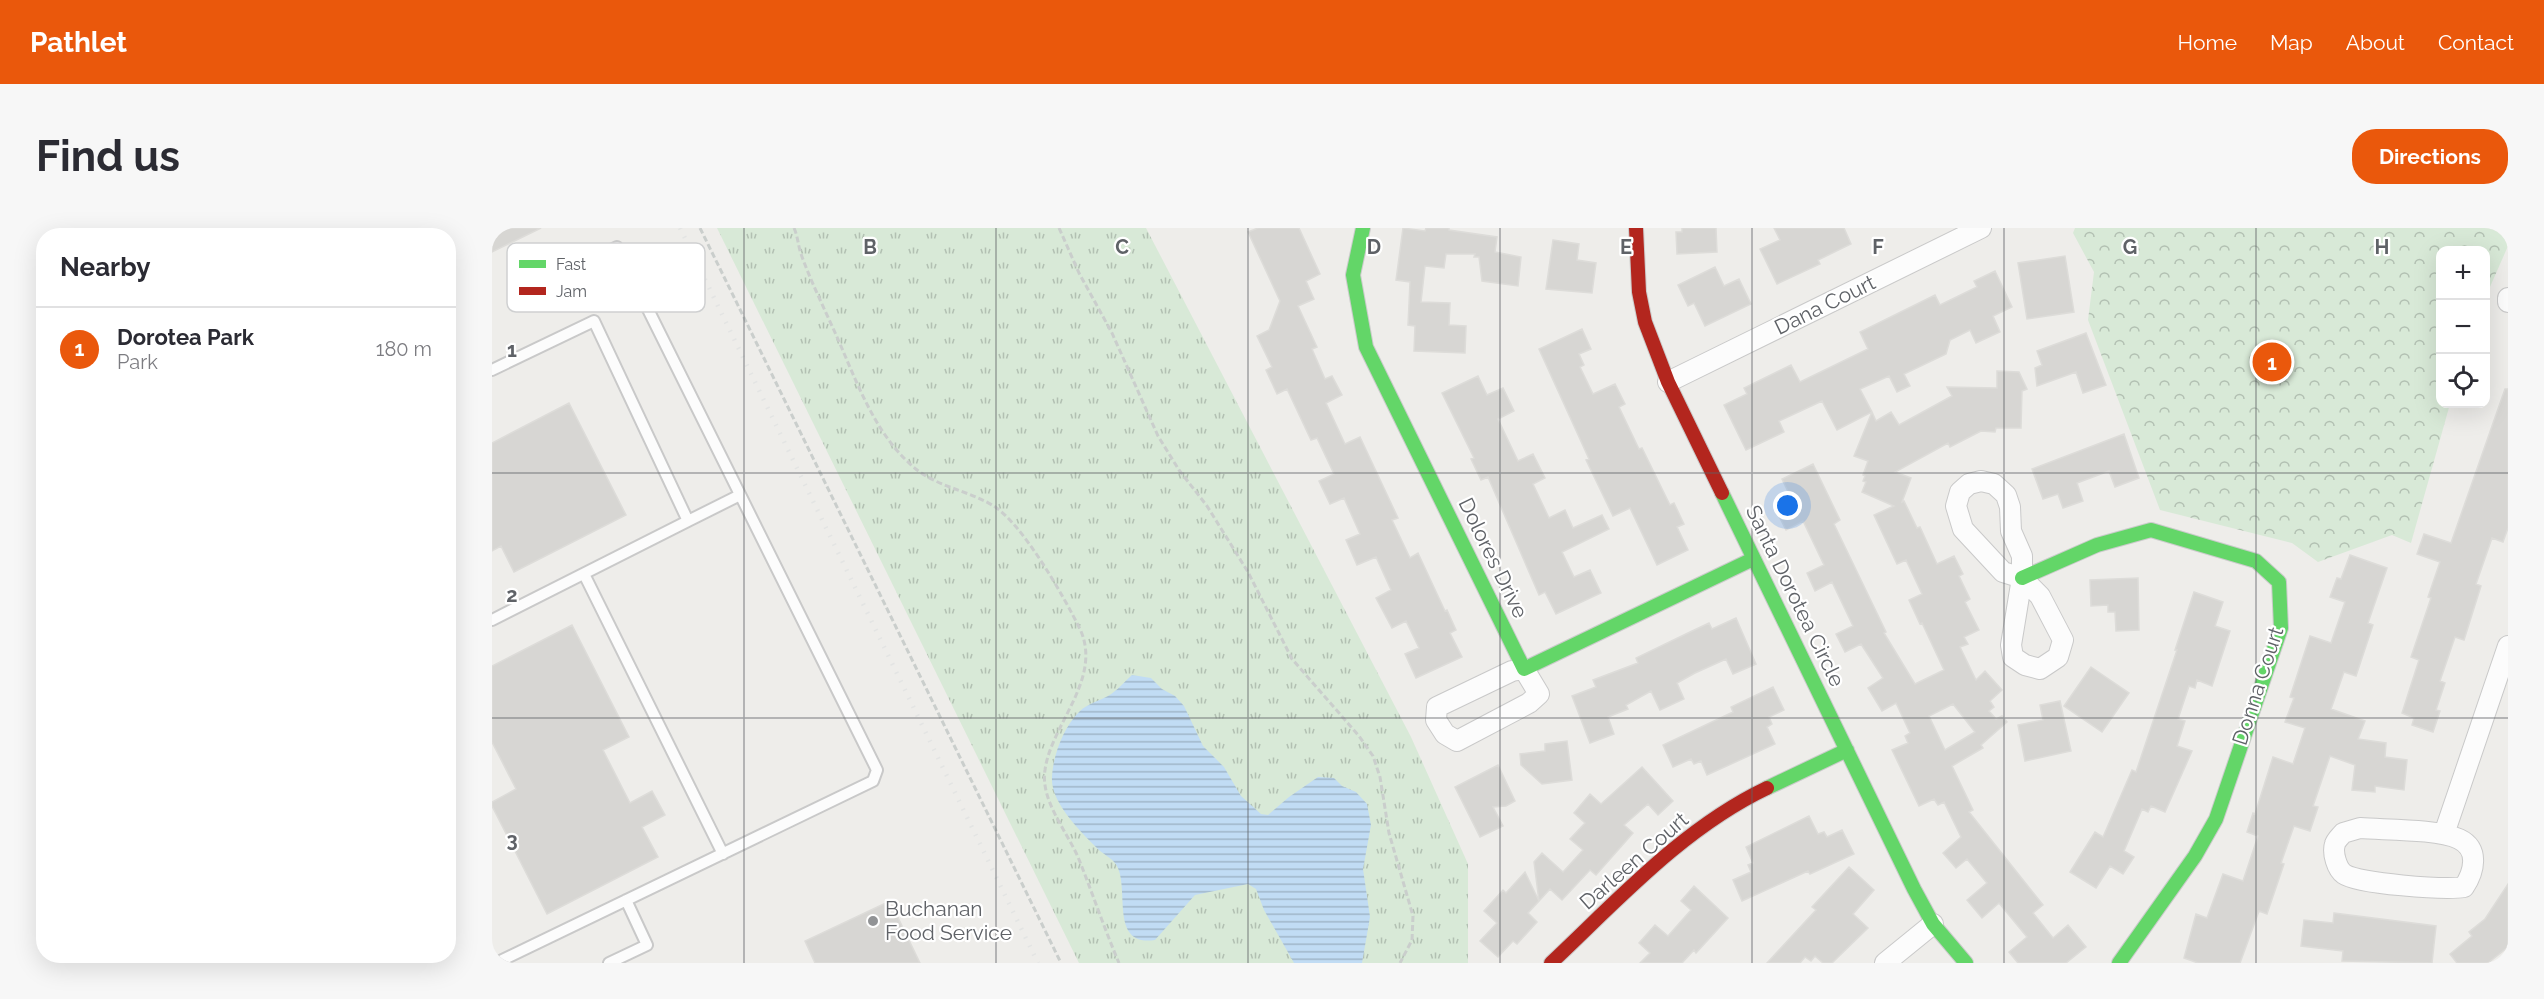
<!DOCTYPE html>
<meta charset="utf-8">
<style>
body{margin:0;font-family:Raleway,sans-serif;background:#f7f7f7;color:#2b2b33}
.controls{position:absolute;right:18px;top:18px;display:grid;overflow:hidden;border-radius:12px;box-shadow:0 6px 24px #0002}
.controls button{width:54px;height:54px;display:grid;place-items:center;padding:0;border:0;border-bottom:2px solid #e1e1e2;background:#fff;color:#2b2b33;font:30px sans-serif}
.you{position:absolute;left:1296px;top:278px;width:21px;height:21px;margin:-15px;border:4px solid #fff;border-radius:50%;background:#1a73e8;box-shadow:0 0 0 9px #1a73e833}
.badge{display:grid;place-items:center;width:39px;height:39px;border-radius:50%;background:#ea580c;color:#fff;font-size:20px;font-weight:700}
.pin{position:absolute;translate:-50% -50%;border:3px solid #fff;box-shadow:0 2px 6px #0006}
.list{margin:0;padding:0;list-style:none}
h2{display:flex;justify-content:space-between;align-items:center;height:78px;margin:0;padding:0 24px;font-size:26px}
h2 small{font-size:20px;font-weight:400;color:#7c7c81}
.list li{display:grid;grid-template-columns:39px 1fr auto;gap:18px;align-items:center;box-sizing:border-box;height:84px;padding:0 24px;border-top:2px solid #e1e1e2}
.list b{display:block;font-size:22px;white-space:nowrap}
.list p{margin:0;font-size:20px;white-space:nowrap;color:#7c7c81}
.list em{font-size:20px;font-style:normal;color:#7c7c81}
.icon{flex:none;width:33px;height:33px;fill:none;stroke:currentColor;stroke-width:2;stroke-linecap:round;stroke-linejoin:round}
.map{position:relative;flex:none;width:2016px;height:735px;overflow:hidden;border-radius:24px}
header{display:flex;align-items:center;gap:36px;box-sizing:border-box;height:84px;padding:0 30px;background:#ea580c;color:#fff}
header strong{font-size:28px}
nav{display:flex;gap:33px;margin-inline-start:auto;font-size:21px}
.intro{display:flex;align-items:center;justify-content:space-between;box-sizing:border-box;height:144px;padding:0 36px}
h1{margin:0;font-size:42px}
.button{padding:15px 27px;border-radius:24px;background:#ea580c;color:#fff;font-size:21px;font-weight:700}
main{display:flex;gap:36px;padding:0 36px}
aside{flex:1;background:#fff;border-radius:24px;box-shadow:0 6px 24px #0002}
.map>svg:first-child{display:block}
.grass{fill:url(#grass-tufts)}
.forest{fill:url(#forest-crowns)}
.water{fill:url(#water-rules)}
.building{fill:#d7d6d3;stroke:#dddcd9;stroke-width:1.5;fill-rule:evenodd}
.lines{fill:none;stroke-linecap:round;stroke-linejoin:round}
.lane-casing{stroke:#c9c9c9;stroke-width:14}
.street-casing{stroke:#c9c9c9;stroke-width:22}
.fast-casing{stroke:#cbcbcb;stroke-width:16}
.jam-casing{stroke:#cbcbcb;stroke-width:16}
.path{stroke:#cacecc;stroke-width:3;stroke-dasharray:6 3;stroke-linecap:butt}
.lane{stroke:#fcfcfc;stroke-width:10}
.street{stroke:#fcfcfc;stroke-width:20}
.fast{stroke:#63d668;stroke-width:14}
.jam{stroke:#b3261e;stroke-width:14}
.rail{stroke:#e3e4e3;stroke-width:4.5;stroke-dasharray:1.5 8;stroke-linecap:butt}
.grid{fill:none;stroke:#5f6267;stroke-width:1.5;stroke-opacity:0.55}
.poi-dot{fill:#919395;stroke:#fff;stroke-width:2}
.labels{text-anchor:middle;stroke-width:4.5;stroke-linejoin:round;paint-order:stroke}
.street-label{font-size:21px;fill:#5f6267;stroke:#fff}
.poi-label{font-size:21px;fill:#5f6267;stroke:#fff;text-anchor:start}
.key{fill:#fff;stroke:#cfd0d1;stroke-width:1.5}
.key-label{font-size:16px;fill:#5f6267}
.grid-label{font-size:20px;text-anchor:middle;font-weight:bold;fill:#5f6267;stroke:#fff;stroke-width:4.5;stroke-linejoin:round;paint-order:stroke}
</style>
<header>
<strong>Pathlet</strong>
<nav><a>Home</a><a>Map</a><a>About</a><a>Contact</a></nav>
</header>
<div class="intro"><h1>Find us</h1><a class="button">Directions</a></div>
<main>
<aside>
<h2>Nearby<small></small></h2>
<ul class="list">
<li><span class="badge">1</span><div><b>Dorotea Park</b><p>Park</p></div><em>180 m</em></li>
</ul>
</aside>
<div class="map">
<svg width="2016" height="735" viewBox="0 0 2016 735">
<defs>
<pattern id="grass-tufts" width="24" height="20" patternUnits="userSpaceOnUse" patternTransform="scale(1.5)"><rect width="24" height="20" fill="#d8e9d7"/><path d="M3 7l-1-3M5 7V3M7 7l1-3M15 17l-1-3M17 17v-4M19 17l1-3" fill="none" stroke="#b2c0b2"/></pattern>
<pattern id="forest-crowns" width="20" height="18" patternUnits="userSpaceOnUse" patternTransform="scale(1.5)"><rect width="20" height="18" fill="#d8e9d7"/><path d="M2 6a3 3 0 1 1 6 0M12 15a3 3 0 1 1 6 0" fill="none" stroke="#b2c0b2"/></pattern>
<pattern id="water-rules" width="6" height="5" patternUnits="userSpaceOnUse" patternTransform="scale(1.5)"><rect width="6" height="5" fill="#c1dcf4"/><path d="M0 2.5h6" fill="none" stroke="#a0b6c9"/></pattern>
</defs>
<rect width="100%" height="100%" fill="#eeedea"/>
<path class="grass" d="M225 0H654L919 509 976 636V735H587Z"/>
<path class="forest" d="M1583 0H2016V18L1994 68V22H1948V176H1958L1919 315 1900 307 1826 334 1800 315 1668 282 1596 92 1602 44 1581 5Z"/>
<path class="water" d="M640 447 659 450 670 461 683 468 692 478 711 518 732 539 749 568 769 586 776 587 797 569 826 549 842 550 850 558 864 564 875 576 879 597 871 641 878 689 870 735H802L772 682 764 661 756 656 703 667 663 712C615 719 640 657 623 635 619 630 613 627 608 623 591 606 558 575 560 549 561 527 572 498 588 483 595 476 607 473 616 468 625 463 632 454 640 447Z"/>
<path class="building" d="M0 0H49L0 24Z
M766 0H807L828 46 814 53 822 71 806 78 825 119 820 121 833 151 840 148 850 167 834 175 853 216 868 209 906 290 900 292 918 330 926 325 953 383 955 382 964 402 958 405 970 429 924 450 913 426 927 420 914 393 900 400 884 370 899 362 884 329 865 337 854 312 868 306 852 270 838 276 827 253 842 246 825 210 819 212 795 161 785 166 774 142 780 139 765 108 777 102 788 73 756 4Z
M911 0 933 3 934 0H957V2L1005 9 1003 24 1029 29 1026 58 990 53 987 29H982L983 26H954L952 40 933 38 929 74 958 75 957 97 974 98 973 125 922 123 923 98 916 97 918 54 904 52Z
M1190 0H1224L1225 24 1185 26 1184 4H1190Z
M1282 0H1352L1359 16 1326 32 1328 36 1285 56 1268 21 1288 12Z
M1061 12 1087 16 1085 32 1104 35 1100 65 1054 61Z
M1573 28 1582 84 1535 91 1526 35Z
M1223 39 1232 58 1247 51 1259 76 1213 98 1202 75 1196 78 1186 57Z
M1503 43 1520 79 1501 88 1508 104 1484 115 1478 102 1458 112 1454 126 1412 146 1418 158 1405 164 1397 148 1368 161 1380 184 1345 202 1330 173 1287 193 1292 204 1254 222 1232 177 1255 166 1252 160 1299 137 1308 154 1376 121 1368 104 1443 67 1448 77 1485 59 1482 53Z
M1090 101 1099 121 1087 126 1092 137 1088 139 1101 166 1123 156 1133 176 1127 179 1147 221 1150 220 1178 277 1182 275 1192 296 1185 299 1196 322 1165 337 1138 280 1121 288 1094 232 1097 231 1047 121Z
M1594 105 1614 157 1591 165 1584 144 1545 158 1543 140 1550 137 1545 123Z
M1505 143 1527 144 1535 161 1530 163 1529 200H1504L1503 204 1489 203 1458 219 1456 215 1403 244 1419 250 1410 274 1412 273 1425 300 1428 299 1445 336 1462 328 1471 346 1467 348 1478 371 1473 374 1487 402 1472 409 1476 416 1468 419 1484 452 1493 443 1510 462 1498 473 1502 479 1497 483 1504 491 1510 488 1515 494 1489 517 1491 520 1460 538 1481 582 1477 584 1551 677 1541 685 1561 710 1576 697 1594 719 1574 735H1526L1517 724 1535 709 1507 675 1490 690 1475 672 1495 655 1475 631 1464 640 1451 625 1469 609 1452 574 1446 577 1442 571 1427 578 1400 522 1416 515 1413 508 1418 505 1404 475 1390 483 1376 460 1391 450 1369 416 1353 424 1344 406 1361 398 1340 354 1323 363 1315 345 1332 337 1311 293 1294 302 1285 284 1302 276 1290 251 1321 236 1348 292 1342 296 1394 404 1392 405 1423 456 1452 442 1430 395 1428 396 1417 372 1430 366 1414 332 1405 336 1382 287 1402 278 1370 264 1374 254 1371 253 1373 248 1371 247 1376 233 1362 228 1380 184 1384 193 1399 184 1407 197 1460 168 1455 159 1505 160ZM1461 476 1483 504 1453 522 1437 488Z
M986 148 995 167 1011 160 1022 183 1006 191 1026 233 1041 226 1053 250 1041 256 1057 290 1073 282 1081 300 1110 287 1117 301 1070 324 1082 349 1098 342 1109 365 1064 386 1053 364 1047 367 996 249 989 252 979 231 982 230 950 165Z
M2013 161H2016V300L2011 314 2000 310 1984 356 1989 358 1972 412 1963 409 1948 453 1953 455 1944 482 1948 483 1941 504 1920 497 1922 490 1910 485 1927 432 1919 429 1939 370 1936 369 1948 334 1925 326 1932 306 1959 315Z
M77 175 134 287 22 344 9 318 0 323V215Z
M1632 206 1647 250 1623 259 1617 243 1585 255 1591 273 1571 280 1566 266 1551 271 1540 241Z
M1858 327 1895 340 1876 395 1881 397 1864 448 1852 444 1839 481 1873 493 1866 511 1894 515 1893 529 1915 532 1912 562 1883 558V564L1860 562 1863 537 1838 528 1821 578 1826 579 1818 603 1802 598 1789 635 1792 636 1775 686 1767 683 1748 735H1706L1692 730 1704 686 1715 690 1731 646 1751 653 1766 608 1755 604 1761 585 1763 586 1781 529 1801 536 1813 500 1793 494 1802 470 1798 469 1818 408 1839 415 1853 374 1838 369 1845 350 1849 351Z
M1646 350 1647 402 1624 403 1623 384H1616V377L1599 378 1598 352Z
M1702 364 1731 374 1723 398 1738 403 1720 458 1705 452 1703 460 1697 458 1686 491 1693 493 1685 518 1700 523 1673 584 1659 578 1656 584 1650 581 1632 623 1642 629 1631 646 1618 638 1604 660 1578 644 1603 604 1611 609 1640 542 1644 544 1685 422H1683Z
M1244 390 1264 436 1241 446 1234 431 1203 445 1185 455 1192 471 1168 482 1159 463 1134 477 1136 481 1116 489 1122 506 1098 515 1080 468 1104 459 1101 452 1146 435 1144 430 1198 404 1217 395 1220 401Z
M80 397 137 509 111 522 138 575 160 563 173 587 150 599 166 629 55 686 0 578V574L24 561 0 514V438Z
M1599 439 1637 465 1610 504 1572 478Z
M1281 459 1292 482 1277 489 1280 496 1275 499 1283 516 1215 547 1209 533 1202 536 1199 531 1181 539 1171 517 1241 484 1239 479Z
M1568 473 1579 523 1533 533 1526 497 1551 492 1548 477Z
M1075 513 1080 552 1050 556 1029 537 1028 526 1053 523V516Z
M1006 537 1023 573 1014 578 1001 579 1011 598 988 609 963 559Z
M1150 539 1181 573 1166 587 1156 576 1132 597 1141 605 1104 647 1098 642 1070 672 1058 661 1047 673 1042 634 1050 625 1071 644 1091 622 1078 611 1093 595 1082 585 1098 566 1109 576Z
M1317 588 1326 606 1332 604 1335 609 1350 602 1362 626 1318 646 1316 643 1250 673 1241 652 1259 644 1256 637 1261 635 1254 619Z
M1357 639 1382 662 1361 686 1376 700 1340 735H1331L1323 728 1319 733 1313 729 1308 735H1275L1324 682 1320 679Z
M1033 644 1047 673 1036 685 1045 694 1025 716 1021 713 1006 729 988 713 1005 695 992 683 1011 662 1014 665Z
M2016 656V719L1996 735H1965L1958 726 1980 708 1977 704 1993 691Z
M1202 658 1236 690 1204 725 1202 722 1190 735H1148L1158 725 1147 715 1163 697 1176 708 1199 682 1189 673Z
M398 673 428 735H323L313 713Z
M1842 685 1944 698 1940 735 1850 733 1851 723 1809 718 1812 692 1841 695Z"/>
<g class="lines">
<g class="lane-casing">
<path id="lane" d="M0 142 102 93 196 293 0 392
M196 293 248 267
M92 346 231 626
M4 735 381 553 385 542 125 19 71 45
M117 735 155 717 134 672"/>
</g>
<g class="street-casing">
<path id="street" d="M2016 70V74
M1176 154 1489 0
M1530 350 1511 344 1471 301 1464 278 1468 264 1477 256 1489 253 1502 256 1514 267 1518 279 1519 303 1530 328V350L1519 417 1521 429 1533 437 1548 441 1566 429 1571 412 1548 368 1530 350
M1032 441 1047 466 1037 475 965 513 953 506 944 492 945 479 1020 443Z
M1868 600C1893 602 1947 601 1967 611 1988 621 1982 644 1972 659 1953 662 1866 656 1852 646 1845 641 1840 625 1843 616 1844 612 1849 608 1851 605Z
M1952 606 2016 418
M1393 735 1441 696"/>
</g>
<g class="fast-casing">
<path id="fast" d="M871 0 861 47 874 119 1032 441 1261 331
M1230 265 1422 661 1441 696 1474 735
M1530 350 1605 317 1659 302 1764 333 1787 354 1789 400 1724 591 1703 628 1627 735
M1275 560 1355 522"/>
</g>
<g class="jam-casing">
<path id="jam" d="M1144 0 1147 64 1153 94 1176 154 1230 265
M1059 735C1126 672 1191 600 1275 560"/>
</g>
<path class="path" d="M208 0 569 735
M302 0C306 9 306 17 309 26 319 54 333 82 345 109 364 152 381 201 416 234 441 259 471 260 500 277 530 294 572 369 588 401 611 451 559 496 553 542 548 574 577 605 588 634 601 667 613 702 627 735
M567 0 587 45 620 105 666 208 687 242 715 278 756 344 800 431 867 508 881 528 888 549 897 605 921 688 920 712 908 735"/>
<use href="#lane" class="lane"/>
<use href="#street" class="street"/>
<use href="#fast" class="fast"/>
<use href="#jam" class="jam"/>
<path class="rail" d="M188 0 546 735"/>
</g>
<path class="grid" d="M252 0V735M504 0V735M756 0V735M1008 0V735M1260 0V735M1512 0V735M1764 0V735M0 245H2016M0 490H2016"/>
<circle class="poi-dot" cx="381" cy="693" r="6"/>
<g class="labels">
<g class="street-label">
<text transform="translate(1333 77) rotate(-26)" y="7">Dana Court</text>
<text transform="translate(1001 330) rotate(64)" y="7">Dolores Drive</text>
<text transform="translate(1303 368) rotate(64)" y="7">Santa Dorotea Circle</text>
<text transform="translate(1766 458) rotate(-72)" y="7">Donna Court</text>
<text transform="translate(1142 633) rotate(-41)" y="7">Darleen Court</text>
</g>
<g class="poi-label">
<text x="393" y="688">Buchanan<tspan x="393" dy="24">Food Service</tspan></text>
</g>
</g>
<rect x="15" y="15" width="198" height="69" rx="9" class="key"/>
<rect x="27" y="32" width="27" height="8" fill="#63d668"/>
<rect x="27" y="59" width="27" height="8" fill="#b3261e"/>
<g class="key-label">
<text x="64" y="42">Fast</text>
<text x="64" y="69">Jam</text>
</g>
<g class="grid-label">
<text x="378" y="26">B</text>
<text x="630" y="26">C</text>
<text x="882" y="26">D</text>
<text x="1134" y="26">E</text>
<text x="1386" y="26">F</text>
<text x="1638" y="26">G</text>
<text x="1890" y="26">H</text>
<text x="20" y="129">1</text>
<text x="20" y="374">2</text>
<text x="20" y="619">3</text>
</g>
</svg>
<div class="controls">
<button>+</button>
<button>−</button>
<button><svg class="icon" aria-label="locate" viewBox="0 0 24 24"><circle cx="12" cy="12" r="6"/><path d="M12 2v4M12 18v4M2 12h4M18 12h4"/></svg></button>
</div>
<div class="you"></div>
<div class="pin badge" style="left:1780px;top:134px">1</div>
</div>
</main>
